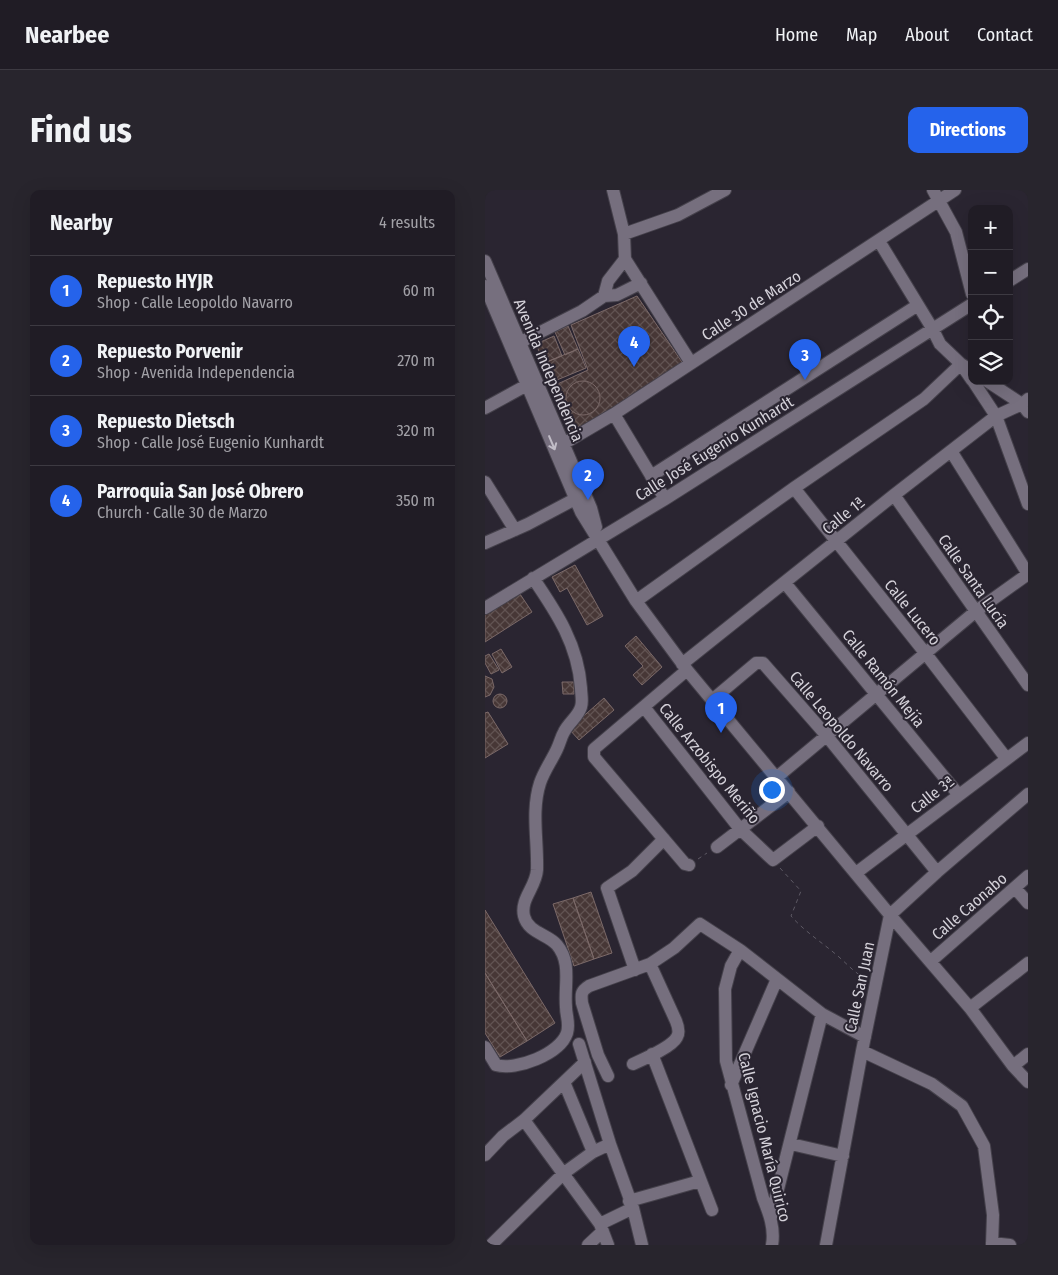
<!DOCTYPE html>
<meta charset="utf-8">
<style>
body{margin:0;font-family:"Fira Sans Condensed",sans-serif;background:#28252d;color:#f1f3f6}
.controls{position:absolute;right:15px;top:15px;display:grid;overflow:hidden;border-radius:10px;box-shadow:0 5px 20px #0002}
.controls button{width:45px;height:45px;display:grid;place-items:center;padding:0;border:0;border-bottom:1px solid #3d3a42;background:#201c25;color:#f1f3f6;font:25px sans-serif}
.you{position:absolute;left:286px;top:599px;width:18px;height:18px;margin:-12px;border:4px solid #fff;border-radius:50%;background:#1a73e8;box-shadow:0 0 0 8px #1a73e833}
.badge{display:grid;place-items:center;width:32px;height:32px;border-radius:50%;background:#2563eb;color:#fff;font-size:16px;font-weight:700}
.pin{position:absolute;translate:-50% -41px;filter:drop-shadow(0 1px 2px #0008)}
.pin::after{content:'';position:absolute;top:26px;width:18px;height:15px;background:inherit;clip-path:polygon(0 0,100% 0,50% 100%)}
.list{margin:0;padding:0;list-style:none}
h2{display:flex;justify-content:space-between;align-items:center;height:65px;margin:0;padding:0 20px;font-size:21px}
h2 small{font-size:16px;font-weight:400;color:#a2a1a7}
.list li{display:grid;grid-template-columns:32px 1fr auto;gap:15px;align-items:center;box-sizing:border-box;height:70px;padding:0 20px;border-top:1px solid #3d3a42}
.list b{display:block;font-size:19px;white-space:nowrap}
.list p{margin:0;font-size:16px;white-space:nowrap;color:#a2a1a7}
.list em{font-size:16px;font-style:normal;color:#a2a1a7}
.icon{flex:none;width:28px;height:28px;fill:none;stroke:currentColor;stroke-width:2;stroke-linecap:round;stroke-linejoin:round}
.map{position:relative;flex:none;width:543px;height:1055px;overflow:hidden;border-radius:10px}
header{display:flex;align-items:center;gap:30px;box-sizing:border-box;height:70px;padding:0 25px;background:#201c25;border-bottom:1px solid #3d3a42}
header strong{font-size:24px}
nav{display:flex;gap:28px;margin-inline-start:auto;font-size:18px}
.intro{display:flex;align-items:center;justify-content:space-between;box-sizing:border-box;height:120px;padding:0 30px}
h1{margin:0;font-size:35px}
.button{padding:12px 22px;border-radius:10px;background:#2563eb;color:#fff;font-size:18px;font-weight:700}
main{display:flex;gap:30px;padding:0 30px}
aside{flex:1;background:#201c25;border-radius:10px;box-shadow:0 5px 20px #0002}
.map>svg:first-child{display:block}
.building{fill:url(#building-cross-hatch);stroke:#7b6968}
.lines{fill:none;stroke-linecap:round;stroke-linejoin:round}
.minor-casing{stroke:#45414b;stroke-width:14}
.path{stroke:#5d5964;stroke-width:1;stroke-dasharray:4 4;stroke-linecap:butt}
.minor{stroke:#766f7e;stroke-width:12}
.oneway{stroke:#c1bdc7}
.labels{text-anchor:middle;stroke-width:4;stroke-linejoin:round;paint-order:stroke}
.street-label{font-size:16px;fill:#d4d1d9;stroke:#2a2531}
</style>
<header>
<strong>Nearbee</strong>
<nav><a>Home</a><a>Map</a><a>About</a><a>Contact</a></nav>
</header>
<div class="intro"><h1>Find us</h1><a class="button">Directions</a></div>
<main>
<aside>
<h2>Nearby<small>4 results</small></h2>
<ul class="list">
<li><span class="badge">1</span><div><b>Repuesto HYJR</b><p>Shop · Calle Leopoldo Navarro</p></div><em>60 m</em></li>
<li><span class="badge">2</span><div><b>Repuesto Porvenir</b><p>Shop · Avenida Independencia</p></div><em>270 m</em></li>
<li><span class="badge">3</span><div><b>Repuesto Dietsch</b><p>Shop · Calle José Eugenio Kunhardt</p></div><em>320 m</em></li>
<li><span class="badge">4</span><div><b>Parroquia San José Obrero</b><p>Church · Calle 30 de Marzo</p></div><em>350 m</em></li>
</ul>
</aside>
<div class="map">
<svg width="543" height="1055" viewBox="0 0 543 1055">
<defs>
<pattern id="building-cross-hatch" width="8" height="8" patternUnits="userSpaceOnUse" patternTransform="scale(1.25)"><rect width="8" height="8" fill="#473736"/><path d="M0 0l8 8M0 8l8-8" fill="none" stroke="#615352"/></pattern>
</defs>
<rect width="100%" height="100%" fill="#2a2531"/>
<path class="building" d="M152 106 199 175 88 248 66 197 103 180 86 135Z
M83 136 93 159 80 165 70 142Z
M69 146 77 166 59 173 51 154Z
M93 159 101 178 67 192 59 173Z
M81 208a17 17 0 1 1 34 0a17 17 0 1 1-34 0Z
M90 375 118 426 102 435 82 398 75 402 67 387Z
M33 401 47 422 0 452V422Z
M151 446 177 477 157 495 148 485 158 476 140 456Z
M16 459 27 477 17 483 7 464Z
M4 464 14 480 6 484 0 473V466Z
M0 486 7 489 9 497 5 505 0 507Z
M77 492H89V504H78Z
M8 511a7 7 0 1 1 14 0a7 7 0 1 1-14 0Z
M119 508 129 520 94 550 84 539Z
M3 522 23 554 0 568V523Z
M106 702 127 763 109 769 88 708Z
M88 708 109 769 89 776 68 714Z
M0 720 70 833 42 851 0 783Z
M0 783 42 851 15 867 0 843Z"/>
<g class="lines">
<g class="minor-casing">
<path id="minor" d="M448 0 471 42 487 104
M139 44 193 25 240 0
M394 51 447 138 455 154 476 174 487 190
M140 69 206 173
M0 71 106 318 111 337
M524 91 543 79
M0 96 96 322 151 411 202 480 405 725 485 818 528 876 543 892
M119 106 132 105 156 93
M34 153 97 121 119 106 123 91 140 69 139 44 128 0
M488 191 511 226 543 314
M502 191 537 214 543 222
M0 218 42 195
M129 224 180 309
M78 254 129 224 470 0
M466 261 543 384
M166 286 433 115
M0 292 30 340
M309 298 441 464 521 568
M409 305 543 495
M0 353 43 334 90 309
M300 393 473 604
M151 411 309 298 439 209 476 174 487 181
M0 418 180 309 487 114
M197 474 409 305 511 226 537 214 543 209
M202 480 109 559V567L200 674 204 675
M227 510 271 473H278L341 545 452 682
M159 517 255 639 288 670 333 636
M292 587 490 422 543 384
M232 657 304 602
M371 683 543 553
M530 698 543 713
M255 760 246 776 240 799 241 871 278 1008C284 1023 290 1038 287 1055
M446 771 543 686
M150 780 122 698 147 681 179 649
M485 818 543 773
M94 854 125 954 148 1018 157 1055
M0 857 11 875C31 881 75 864 82 843 85 833 81 826 81 817 79 795 87 773 72 755 63 744 43 743 39 726 35 709 51 697 52 680 53 651 46 621 55 593 59 581 67 570 72 559 75 553 76 547 79 542 84 532 93 527 96 517 98 511 96 504 96 498 93 455 72 423 48 388
M377 861 447 894 477 916 499 956 508 1025 507 1055
M167 864 227 1020
M148 874C159 869 187 857 192 847 195 842 193 836 191 831L165 774
M528 876 543 864
M123 886 113 865 97 813C96 804 96 801 104 796L165 774 189 758 215 734 255 760 337 824 380 847
M79 892 108 962
M246 895 292 789
M39 930 115 1034 123 1055
M306 954 358 966
M0 965 18 946 39 930 100 872
M144 1011 215 991
M286 1027 337 824
M115 1034 148 1018
M507 1053 525 1055
M6 1055 79 983 108 962 125 954
M103 1055 118 1041
M341 1055 377 861 405 725 452 682 543 604"/>
</g>
<path class="path" d="M213 669 222 663
M295 678 316 701 306 726C320 742 338 753 354 767 363 775 370 783 381 789"/>
<use href="#minor" class="minor"/>
</g>
<defs><path id="oneway-shaft" d="M-6 0H5M1.5-3L5.5 0L1.5 3" fill="none" stroke-width="1.6" stroke-linecap="round" stroke-linejoin="round" transform="scale(1.25)"/></defs>
<use class="oneway" href="#oneway-shaft" transform="translate(67 253) rotate(67)"/>
<g class="labels">
<g class="street-label">
<text transform="translate(266 115) rotate(-33)" y="6">Calle 30 de Marzo</text>
<text transform="translate(64 180) rotate(67)" y="6">Avenida Independencia</text>
<text transform="translate(229 258) rotate(-32)" y="6">Calle José Eugenio Kunhardt</text>
<text transform="translate(358 325) rotate(-39)" y="6">Calle 1ª</text>
<text transform="translate(489 391) rotate(55)" y="6">Calle Santa Lucía</text>
<text transform="translate(428 422) rotate(51)" y="6">Calle Lucero</text>
<text transform="translate(399 488) rotate(51)" y="6">Calle Ramón Mejía</text>
<text transform="translate(357 541) rotate(50)" y="6">Calle Leopoldo Navarro</text>
<text transform="translate(225 573) rotate(51)" y="6">Calle Arzobispo Meriño</text>
<text transform="translate(447 604) rotate(-38)" y="6">Calle 3ª</text>
<text transform="translate(484 716) rotate(-41)" y="6">Calle Caonabo</text>
<text transform="translate(374 797) rotate(-78)" y="6">Calle San Juan</text>
<text transform="translate(280 947) rotate(76)" y="6">Calle Ignacio María Quirico</text>
</g>
</g>
</svg>
<div class="controls">
<button>+</button>
<button>−</button>
<button><svg class="icon" aria-label="locate" viewBox="0 0 24 24"><circle cx="12" cy="12" r="6"/><path d="M12 2v4M12 18v4M2 12h4M18 12h4"/></svg></button>
<button><svg class="icon" aria-label="layers" viewBox="0 0 24 24"><path d="M12 4l9 5-9 5-9-5zM3 14l9 5 9-5"/></svg></button>
</div>
<div class="you"></div>
<div class="pin badge" style="left:236px;top:543px">1</div>
<div class="pin badge" style="left:103px;top:310px">2</div>
<div class="pin badge" style="left:320px;top:190px">3</div>
<div class="pin badge" style="left:149px;top:177px">4</div>
</div>
</main>
